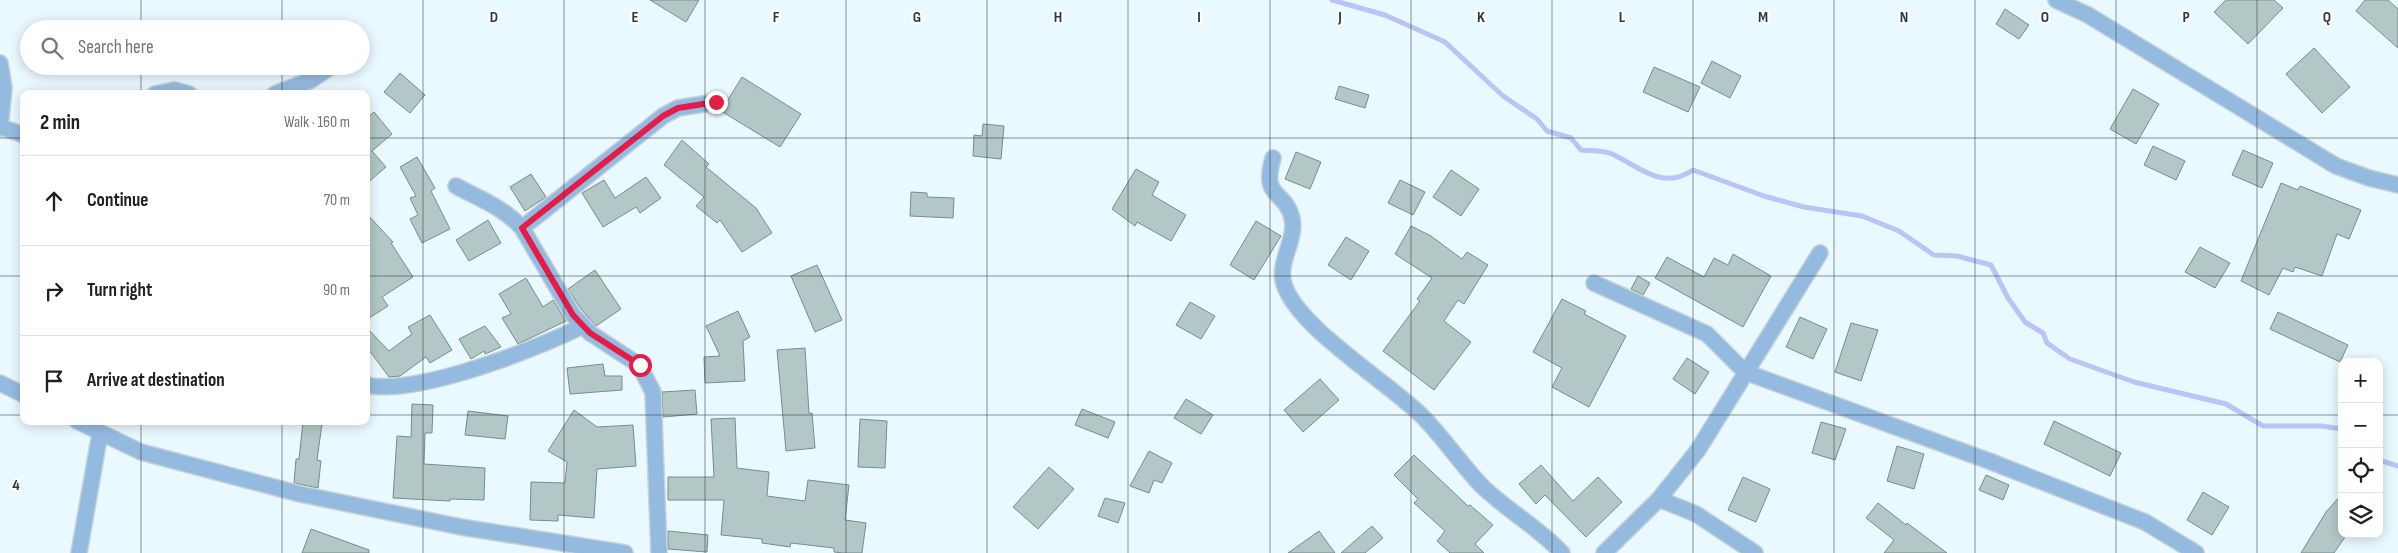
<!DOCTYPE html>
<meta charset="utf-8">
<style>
body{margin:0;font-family:"Sofia Sans Condensed",sans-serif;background:#f6f6f6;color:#202124}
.controls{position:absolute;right:15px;bottom:15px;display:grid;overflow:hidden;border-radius:10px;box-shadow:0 2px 12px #0003}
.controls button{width:45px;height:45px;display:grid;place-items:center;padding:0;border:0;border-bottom:1px solid #e0e0e0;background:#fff;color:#202124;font:25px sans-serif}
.stop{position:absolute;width:15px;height:15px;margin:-11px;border:4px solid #e11d48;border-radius:50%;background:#fff}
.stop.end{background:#e11d48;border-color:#fff;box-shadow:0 1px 5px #0008}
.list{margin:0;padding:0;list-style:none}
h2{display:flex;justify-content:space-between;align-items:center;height:65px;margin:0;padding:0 20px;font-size:21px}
h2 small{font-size:16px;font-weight:400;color:#757577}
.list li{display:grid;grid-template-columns:32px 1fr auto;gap:15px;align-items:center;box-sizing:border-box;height:90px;padding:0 20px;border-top:1px solid #e0e0e0}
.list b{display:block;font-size:19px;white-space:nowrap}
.list em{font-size:16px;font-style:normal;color:#757577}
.icon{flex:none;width:28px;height:28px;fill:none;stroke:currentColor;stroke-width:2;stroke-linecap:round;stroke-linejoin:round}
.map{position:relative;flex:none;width:2398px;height:553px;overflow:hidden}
.search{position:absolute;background:#fff;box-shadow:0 2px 12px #0003;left:20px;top:20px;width:350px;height:55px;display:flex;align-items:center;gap:12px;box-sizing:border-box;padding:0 18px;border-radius:28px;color:#757577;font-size:19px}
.panel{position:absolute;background:#fff;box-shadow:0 2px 12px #0003;left:20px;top:90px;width:350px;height:335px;border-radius:10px}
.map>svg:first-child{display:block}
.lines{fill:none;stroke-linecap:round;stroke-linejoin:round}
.stream{stroke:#bcc3f6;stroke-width:5}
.building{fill:#b2c8c6;stroke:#788d8b}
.minor-casing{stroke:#c4d3d8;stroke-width:18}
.minor{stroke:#95bae0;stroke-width:15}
.route{stroke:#e11d48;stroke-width:6}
.grid{fill:none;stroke:#323a3d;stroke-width:1;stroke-opacity:0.55}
.grid-label{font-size:16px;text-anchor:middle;font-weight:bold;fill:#323a3d;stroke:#fff;stroke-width:4.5;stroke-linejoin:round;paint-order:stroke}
</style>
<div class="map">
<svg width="2398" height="553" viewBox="0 0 2398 553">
<rect width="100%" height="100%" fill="#e9f9ff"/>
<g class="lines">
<path class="stream" d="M1332 0 1385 15 1445 42 1503 96 1537 119 1547 131 1571 138 1581 150C1590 151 1603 150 1612 154 1640 167 1662 191 1693 170L1764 196 1804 207 1862 216 1899 231 1934 255 1957 256 1991 265 2008 298 2025 322 2043 333 2047 343 2070 359 2134 382 2226 404 2263 426H2321L2342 429
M2379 460 2398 466"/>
</g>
<path class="building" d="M650 0H699L686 22Z
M2226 0H2274L2283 8 2248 44 2214 12Z
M2365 0H2388L2398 9V48L2356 11Z
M2005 9 2029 25 2019 39 1996 24Z
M2314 48 2350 87 2322 113 2286 74Z
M1712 61 1741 76 1730 98 1701 83Z
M1654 67 1700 87 1688 112 1643 92Z
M400 73 425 95 410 113 384 92Z
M742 77 801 114 780 147 721 111Z
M1339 86 1369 95 1365 108 1335 99Z
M2133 89 2159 104 2136 144 2110 129Z
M374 112 392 134 372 151 386 167 366 184V119Z
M983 124 1004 126 1001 159 973 156 974 135 982 136Z
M682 140 709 164 706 167 756 208 772 233 742 252 720 220 717 223 696 206 704 197 664 165Z
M2153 146 2185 161 2176 180 2144 165Z
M2243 150 2273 163 2262 188 2232 175Z
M1296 152 1321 162 1310 189 1285 179Z
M417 157 435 188 431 191 450 229 422 243 410 219 418 215 410 198 416 196 400 167Z
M1136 169 1159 182 1152 195 1186 215 1171 241 1137 222 1135 226 1112 209Z
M1451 170 1479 189 1461 216 1433 197Z
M531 174 546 197 525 211 510 187Z
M646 177 661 198 640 213 636 207 603 227 582 193 604 180 615 198Z
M1400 180 1425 192 1413 215 1388 203Z
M2281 183 2298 190 2300 186 2361 210 2349 239 2337 234 2322 276 2295 267 2293 272 2283 268 2269 295 2241 281Z
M911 192 927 193V197L954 198 953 218 910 216Z
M366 213 393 242 391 243 413 277 382 297 388 306 366 320Z
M488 220 501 243 469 261 456 240Z
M1256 221 1281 236 1254 280 1230 265Z
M1411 226 1431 236 1462 259 1467 252 1488 265 1464 304 1458 300 1444 321 1471 342 1434 390 1383 351 1420 301 1417 299 1432 278 1395 254Z
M1346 237 1369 251 1351 280 1328 265Z
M2200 247 2230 263 2215 288 2185 272Z
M1733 254 1771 276 1743 327 1655 278 1667 257 1704 277 1714 258 1728 265Z
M817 265 842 320 815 332 791 276Z
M595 270 621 309 596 326 581 309 568 289Z
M1638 276 1650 283 1643 295 1631 289Z
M526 278 543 307 553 300 566 321 518 344 502 318 511 314 499 294Z
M1562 299 1586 311 1584 314 1626 336 1589 407 1552 387 1562 368 1533 352Z
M1190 302 1215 316 1201 339 1176 325Z
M738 311 750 337 743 341 745 381 705 383 704 357 720 356 706 326Z
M2278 312 2348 345 2340 362 2270 329Z
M430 315 452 350 430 363 426 357 400 376 389 377 366 346V327L389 351 412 334 408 327Z
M1800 317 1827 329 1813 359 1786 347Z
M1851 323 1878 330 1861 381 1835 372Z
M485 326 501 347 485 354 484 351 471 359 459 339Z
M805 348 809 413H812L815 448 786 451 777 350Z
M1687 358 1709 372 1695 394 1673 379Z
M603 364 605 376H622V390L570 394 567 368Z
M1320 379 1339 400 1303 432 1284 410Z
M695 390 697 414 663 417 662 392Z
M1186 399 1213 415 1201 434 1174 418Z
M412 404 433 405 432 433H425L424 464 485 468 484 500 450 499V501L393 498 397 436 411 437Z
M1082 409 1115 422 1108 438 1075 425Z
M574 410 597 427 633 425 636 466 597 469 594 518 558 515V521L530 520 531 482 565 483 567 462 548 451Z
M468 411 508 416 505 439 465 435Z
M735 418 737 468 769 472 767 496 805 501 808 480 849 485 845 520 866 523 862 553H843L834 552V548L791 543 790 547 762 543V539L721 535 724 500H668V477H714L711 419Z
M860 419 887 421 885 468 858 467Z
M2054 421 2121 453 2110 476 2044 444Z
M303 422 322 424 317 460 321 461 318 488 294 483 296 459H299Z
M1821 422 1846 429 1835 460 1812 453Z
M1897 446 1924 454 1914 489 1887 481Z
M1149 451 1172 463 1162 483 1154 480 1149 493 1130 486Z
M1414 455 1468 506 1470 505 1493 525 1475 544 1484 553H1450L1437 541 1445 531 1414 503 1418 499 1394 475Z
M1541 465 1573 501 1598 477 1622 502 1586 537 1545 495 1536 504 1519 484Z
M1049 467 1074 489 1038 529 1013 507Z
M1986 475 2009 485 2003 500 1979 490Z
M1743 477 1770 489 1756 522 1728 510Z
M2203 492 2229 507 2212 535 2187 520Z
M2342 494V535L2345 537 2334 553H2301L2326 512Z
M1105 498 1125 503 1118 523 1098 516Z
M1878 503 1906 525 1907 523 1947 553H1884L1894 540 1866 518Z
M1372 526 1383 538 1365 553H1341Z
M311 529 369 550V553H302Z
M668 531 708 535 707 552 668 549Z
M1319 531 1335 553H1288Z"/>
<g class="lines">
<g class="minor-casing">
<path id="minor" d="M2056 0 2088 15 2336 166 2369 178 2398 185
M0 63 4 88 0 128
M155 94 174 90 189 94
M275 94 311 80 332 66
M1 127 24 135
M1273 158C1261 200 1285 189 1292 218 1297 240 1277 262 1284 284 1296 326 1389 383 1422 416 1443 437 1460 463 1481 485 1506 510 1538 527 1562 553
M456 186C480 199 503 207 522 228L573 315 590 333 639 365 653 392 659 553
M522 228 663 116 678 108 716 102
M1594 283 1707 334 1745 372 1989 461 2145 522 2196 553
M0 383 24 395
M366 385C418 396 535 349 583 326
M77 421 141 452 300 494 461 527 625 553
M1659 499 1696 514 1755 553
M79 553 100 433
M1604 553 1659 499 1698 450 1820 253"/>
</g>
<use href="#minor" class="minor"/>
</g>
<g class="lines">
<path class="route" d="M640 365 590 333 573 315 522 228 663 116 678 108 716 102"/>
</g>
<path class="grid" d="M141 0V29M282 0V29M423 0V553M564 0V553M705 0V553M846 0V553M987 0V553M1128 0V553M1270 0V553M1411 0V553M1552 0V553M1693 0V553M1834 0V553M1975 0V553M2116 0V553M2257 0V553M141 66V94M282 66V94M0 138H24M366 138H2398M0 276H24M366 276H2398M0 415H24M366 415H2342M2379 415H2398M141 421V553M282 421V553"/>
<g class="grid-label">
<text x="494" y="22">D</text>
<text x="635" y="22">E</text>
<text x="776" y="22">F</text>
<text x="917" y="22">G</text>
<text x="1058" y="22">H</text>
<text x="1199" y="22">I</text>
<text x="1340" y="22">J</text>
<text x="1481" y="22">K</text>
<text x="1622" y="22">L</text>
<text x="1763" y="22">M</text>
<text x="1904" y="22">N</text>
<text x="2045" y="22">O</text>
<text x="2186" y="22">P</text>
<text x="2327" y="22">Q</text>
<text x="16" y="490">4</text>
</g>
</svg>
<div class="controls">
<button>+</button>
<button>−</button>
<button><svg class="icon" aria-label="locate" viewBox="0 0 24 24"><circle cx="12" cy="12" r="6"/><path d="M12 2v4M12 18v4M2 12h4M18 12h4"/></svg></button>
<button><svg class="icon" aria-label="layers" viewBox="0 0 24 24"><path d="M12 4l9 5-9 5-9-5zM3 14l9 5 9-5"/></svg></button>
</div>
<div class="stop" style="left:640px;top:365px"></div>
<div class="stop end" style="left:716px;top:102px"></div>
<div class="search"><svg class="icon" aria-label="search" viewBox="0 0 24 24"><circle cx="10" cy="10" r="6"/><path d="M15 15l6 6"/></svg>Search here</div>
<section class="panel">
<h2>2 min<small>Walk · 160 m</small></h2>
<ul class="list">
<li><svg class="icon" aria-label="ahead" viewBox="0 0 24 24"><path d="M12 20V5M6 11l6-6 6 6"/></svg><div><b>Continue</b></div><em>70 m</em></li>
<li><svg class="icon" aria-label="right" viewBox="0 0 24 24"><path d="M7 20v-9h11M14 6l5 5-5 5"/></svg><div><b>Turn right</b></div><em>90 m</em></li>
<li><svg class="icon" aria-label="arrive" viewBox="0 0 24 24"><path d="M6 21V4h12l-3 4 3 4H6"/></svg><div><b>Arrive at destination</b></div></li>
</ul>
</section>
</div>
